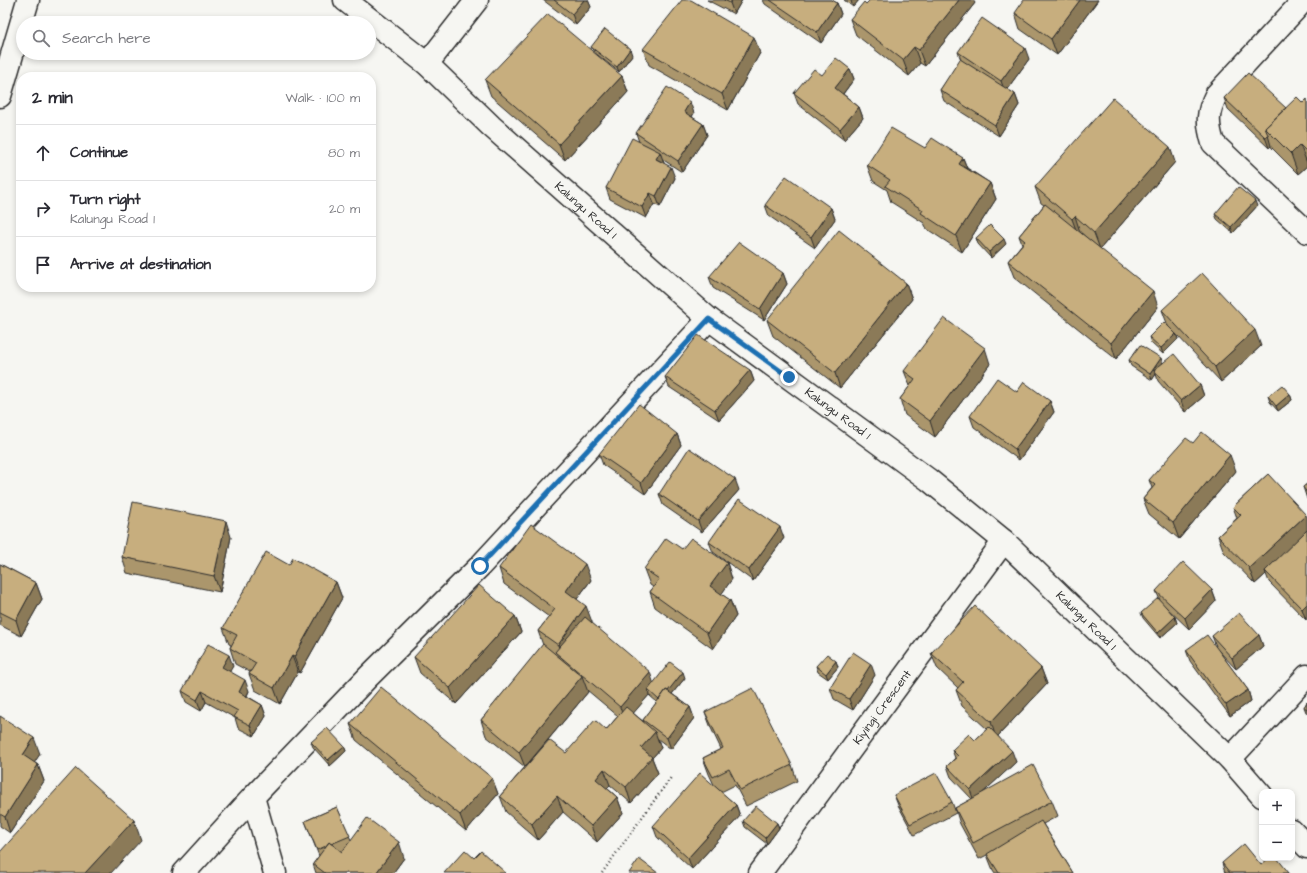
<!DOCTYPE html>
<meta charset="utf-8">
<style>
body{margin:0;font-family:"Architects Daughter",sans-serif;background:#f7f7f7;color:#2b2b33}
.controls{position:absolute;right:12px;bottom:12px;display:grid;overflow:hidden;border-radius:8px;box-shadow:0 2px 6px #0003}
.controls button{width:36px;height:36px;display:grid;place-items:center;padding:0;border:0;border-bottom:1px solid #e1e1e2;background:#fff;color:#2b2b33;font:20px sans-serif}
.stop{position:absolute;width:12px;height:12px;margin:-9px;border:3px solid #1f6fb2;border-radius:50%;background:#fff}
.stop.end{background:#1f6fb2;border-color:#fff;box-shadow:0 1px 4px #0008}
.list{margin:0;padding:0;list-style:none}
h2{display:flex;justify-content:space-between;align-items:center;height:52px;margin:0;padding:0 16px;font-size:17px}
h2 small{font-size:13px;font-weight:400;color:#7c7c81}
.list li{display:grid;grid-template-columns:26px 1fr auto;gap:12px;align-items:center;box-sizing:border-box;height:56px;padding:0 16px;border-top:1px solid #e1e1e2}
.list b{display:block;font-size:15px;white-space:nowrap}
.list p{margin:0;font-size:13px;white-space:nowrap;color:#7c7c81}
.list em{font-size:13px;font-style:normal;color:#7c7c81}
.icon{flex:none;width:22px;height:22px;fill:none;stroke:currentColor;stroke-width:2;stroke-linecap:round;stroke-linejoin:round}
.map{position:relative;flex:none;width:1307px;height:873px;overflow:hidden}
.search{position:absolute;background:#fff;box-shadow:0 2px 6px #0003;left:16px;top:16px;width:360px;height:44px;display:flex;align-items:center;gap:10px;box-sizing:border-box;padding:0 14px;border-radius:22px;color:#7c7c81;font-size:15px}
.panel{position:absolute;background:#fff;box-shadow:0 2px 6px #0003;left:16px;top:72px;width:360px;height:220px;border-radius:16px}
.map>svg:first-child{display:block}
.lines{fill:none;stroke-linecap:round;stroke-linejoin:round}
.minor-casing{stroke:#2b2b2b;stroke-width:25}
.path{stroke:#2b2b2b;stroke-width:2.5;stroke-dasharray:1 3;stroke-linecap:butt}
.minor{stroke:#f6f6f2;stroke-width:22}
.wall{fill:#ab966c;stroke:#2b2b2b;fill-rule:evenodd}
.shaded-wall{fill:#8b7a58;stroke:#2b2b2b}
.building{fill:#c7ae7e;stroke:#2b2b2b}
.route{stroke:#1f6fb2;stroke-width:5}
.labels{text-anchor:middle;stroke-width:3.5;stroke-linejoin:round;paint-order:stroke}
.street-label{font-size:12px;fill:#2b2b2b;stroke:#f6f6f2}
</style>
<div class="map">
<svg width="1307" height="873" viewBox="0 0 1307 873">
<rect width="100%" height="100%" fill="#f6f6f2"/>
<filter id="ink" filterUnits="userSpaceOnUse"><feTurbulence type="fractalNoise" baseFrequency=".025" numOctaves="2"/><feDisplacementMap in="SourceGraphic" scale="8" xChannelSelector="R" yChannelSelector="G"/><feConvolveMatrix kernelMatrix="1 2 1 2 8 2 1 2 1" color-interpolation-filters="sRGB"/></filter>
<g filter="url(#ink)">
<g class="lines">
<g class="minor-casing">
<g id="minor">
<path id="s1" d="M345 0 427 64 491 126 709 319 929 480 1004 541 1230 759 1262 796"/>
<path d="M1304 0 1216 95C1207 113 1207 123 1213 143L1307 232"/>
<path d="M427 64 477 0"/>
<path d="M0 96 28 0"/>
<path d="M1230 759 1307 676"/>
<path d="M253 797 275 873"/>
<path d="M1292 831 1307 847"/>
<path d="M184 873 253 797 368 677 480 566 709 319"/>
<path id="s2" d="M760 873 1004 541"/>
</g>
</g>
<path class="path" d="M602 873 672 776"/>
<use href="#minor" class="minor"/>
</g>
<path class="wall" d="M543 0H588L591 7 576 25Z
M707 0H742L734 14Z
M763 0H832L837 3 841 14 821 43 765 4Z
M844 0H859L853 7Z
M1098 0 1057 55 1020 29 1015 13Z
M975 3 925 66 920 63 909 76 856 35 850 19 866 4Z
M591 47 632 55 619 72 594 52Z
M643 49 760 53 728 110 649 65Z
M958 52 1029 59 1007 89 1015 94 1019 105 999 136 944 101 940 90 961 60Z
M850 69 854 79 843 94 859 107 863 118 844 140 798 104 794 93 822 75Z
M622 76 628 92 565 160 491 96 485 80Z
M1224 98 1286 108 1303 103 1307 99V166L1298 174 1272 148 1271 146 1269 148 1228 109Z
M694 113 692 117 703 124 707 135 682 172 662 159 664 163 675 178 660 207 654 204 646 218 610 199 606 188 639 142 636 133Z
M925 148 963 158 967 168 990 183 996 199 962 252 927 229 924 223 891 202 887 190 873 181 867 165Z
M1175 162 1100 249 1158 307 1116 359 1014 277 1008 261 1022 244 1019 236 1044 205 1041 203 1035 187ZM1080 232 1097 247 1080 233Z
M765 205 831 208 835 219 815 248 769 216Z
M1257 206 1233 233 1217 219 1215 214Z
M976 238 1006 244 991 258 978 244Z
M783 273 787 284 764 320 713 288 709 277Z
M906 283 912 299 840 388 773 336 767 320Z
M1162 310 1261 346 1221 382 1176 334 1178 339 1163 354 1151 343 1149 337 1175 333 1168 326Z
M1129 360 1163 363 1200 385 1204 396 1185 412 1158 381 1156 374 1152 380 1131 366Z
M990 364 935 437 905 415 900 399 910 386 904 371Z
M750 370 754 381 719 420 669 387 665 377Z
M1017 392 1050 401 1054 412 1019 460 974 427 970 416Z
M1290 394 1292 400 1278 411 1270 402 1268 396Z
M677 434 681 445 645 494 603 465 599 454Z
M1193 443 1236 471 1179 539 1149 514 1143 499 1152 488 1149 480Z
M1268 474 1306 620 1269 582 1266 574 1255 584 1224 552 1218 536 1237 518 1233 507Z
M1307 484V499L1303 487Z
M739 490 702 532 663 505 659 494Z
M231 537 220 592 127 573 122 557Z
M784 538 753 581 713 552 709 542Z
M682 549 727 563 732 579 721 594 730 600 736 616 713 649 655 607 650 592 653 587 650 585 644 569Z
M0 564 36 583 42 599 21 636 0 625Z
M289 565 336 582 342 598 300 673 298 672 280 704 255 690 249 674 250 672 235 664 230 648 231 645 229 644 223 628Z
M499 568 591 580 577 599 592 622V623L654 683 685 678 672 694 690 707 694 718 671 749 658 739 661 748 652 758 658 773 631 803 610 785 607 788 617 797 623 813 597 842 563 812 538 840 506 812 500 796 525 767 486 736 481 720 543 645 538 631 549 617 504 584ZM587 690 618 716 606 730 566 753 528 764 588 692ZM649 695 650 696 657 702 643 720 644 722 633 713Z
M1212 590 1216 601 1189 629 1166 607 1175 617 1177 623 1160 638 1143 618 1141 613 1160 600 1156 591Z
M515 616 521 632 456 704 420 673 414 657Z
M1259 635 1263 646 1236 669 1218 650 1248 690 1251 701 1230 716 1190 661 1186 650 1216 646 1212 636Z
M931 653 1041 668 1047 684 998 736 1016 762 983 792 1052 801 1058 816 1043 824 1073 873H995L993 870 987 855 979 859 960 824 955 808 972 799 951 777 947 766 955 758 952 750 975 740 987 729 962 706 956 690 958 688 937 668Z
M836 661 838 667 828 679 818 672 816 666Z
M233 666 229 671 249 691 247 696 262 705 266 716 254 736 238 728 235 718 206 702 201 711 186 702 182 691Z
M875 675 853 710 834 699 830 688Z
M1307 702V713L1306 712 1304 707Z
M705 712 792 765 797 781 746 806 735 785 721 792 736 805 740 816 692 869 657 837 653 826 715 787 709 774 703 758 721 749 711 728Z
M0 716 40 754 34 762 38 765 44 781 10 833 0 826Z
M350 724 492 778 498 794 466 831 356 740Z
M311 742 344 746 346 751 330 766 313 747Z
M894 795 952 802 956 813 914 835 898 805Z
M337 807 351 840 404 858 393 873H316L313 864 319 856 305 821Z
M743 821 777 823 779 828 767 844 745 827Z
M1222 863 1261 865 1289 873H1225Z"/>
<path class="shaded-wall" d="M584 0H588L591 7 576 25 572 14Z
M732 0H742L734 14 730 3Z
M852 0H859L853 7 851 1Z
M959 0H973L975 3 925 66 919 50Z
M1080 0H1098L1057 55 1051 39Z
M837 3 841 14 821 43 817 32Z
M754 37 760 53 728 110 722 94Z
M914 47 920 63 909 76 903 60Z
M1025 48 1029 59 1005 92 1001 81Z
M630 49 632 55 619 72 617 67Z
M850 69 854 79 839 99 835 88Z
M622 76 628 92 565 160 559 144Z
M1015 94 1019 105 999 136 995 125Z
M690 102 694 113 688 123 684 112Z
M859 107 863 118 844 140 840 129Z
M703 124 707 135 682 172 678 161Z
M1268 135 1271 146 1269 148 1265 137Z
M1300 145 1307 163V166L1298 174 1291 154Z
M1170 147 1175 162 1100 249 1094 233Z
M660 152 664 163 656 159Z
M963 158 969 174 959 164Z
M671 167 675 178 660 207 656 196Z
M990 183 996 199 962 252 956 236Z
M650 193 654 204 646 218 642 207Z
M1255 201 1257 206 1233 233 1231 227Z
M831 208 835 219 815 248 811 237Z
M1075 216 1080 232 1078 235 1072 219Z
M1004 239 1006 244 991 258 989 252Z
M783 273 787 284 764 320 760 309Z
M906 283 912 299 840 388 835 373Z
M1153 291 1158 307 1116 359 1111 343Z
M1255 330 1261 346 1221 382 1215 367Z
M1176 334 1178 339 1163 354 1161 348Z
M985 348 990 364 935 437 930 421Z
M1161 358 1163 364 1154 370 1156 374 1152 380 1150 374Z
M750 370 754 381 719 420 715 410Z
M1200 385 1204 396 1185 412 1181 401Z
M1290 394 1292 400 1278 411 1276 406Z
M1050 401 1054 412 1019 460 1015 449Z
M677 434 681 445 645 494 641 483Z
M1230 455 1236 471 1179 539 1173 523Z
M735 479 739 490 702 532 698 521Z
M1306 515 1307 517V535L1265 571 1266 574 1255 584 1249 568Z
M226 521 231 537 220 592 214 576Z
M780 527 784 538 753 581 749 570Z
M727 563 732 579 716 602 710 586Z
M585 564 591 580 571 607 566 591Z
M336 582 342 598 300 673 294 657Z
M36 583 42 599 21 636 16 620Z
M1212 590 1216 601 1189 629 1185 618Z
M730 600 736 616 713 649 707 633Z
M1307 604V619L1306 620 1302 609Z
M586 606 592 622 564 660 562 658 558 645Z
M515 616 521 632 456 704 450 688Z
M1175 617 1177 623 1160 638 1158 633Z
M1259 635 1263 646 1236 669 1232 658Z
M229 655 233 666 226 678 222 667Z
M292 656 298 672 280 704 274 688Z
M836 661 838 667 828 679 826 674Z
M871 664 875 675 853 710 849 699Z
M1041 668 1047 684 996 738 991 722Z
M650 672 655 688 648 690 649 695 625 723 620 707Z
M683 672 685 678 662 706 660 700Z
M582 676 588 692 525 767 519 752Z
M245 680 249 691 243 703 239 692Z
M1248 690 1251 701 1230 716 1226 705Z
M202 691 206 702 201 711 197 700Z
M262 705 266 716 254 736 250 725Z
M690 707 694 718 671 749 667 738Z
M655 732 661 748 652 758 658 773 631 803 626 787 641 748Z
M34 738 40 754 29 771 23 755Z
M344 746 346 751 330 766 328 760Z
M1012 751 1016 762 974 801 970 790Z
M38 765 44 781 10 833 5 817Z
M604 769 610 785 601 794 596 779Z
M492 778 498 794 466 831 460 815Z
M557 796 563 812 538 840 532 824Z
M617 797 623 813 597 842 591 826Z
M736 805 740 816 692 869 688 858Z
M134 820 141 840 111 873H85Z
M777 823 779 828 767 844 765 838Z
M399 842 404 858 393 873H376Z"/>
<path class="building" d="M554 0H584L572 14Z
M682 0H691L754 37 722 94 643 49Z
M724 0H732L730 3Z
M770 0H832L837 3 817 32Z
M870 0H959L919 50 914 47 903 60 850 19 864 2 866 4Z
M1024 0H1080L1051 39 1015 13Z
M548 14 622 76 559 144 485 80Z
M982 18 1025 48 1001 81 958 52Z
M605 29 630 49 617 67 591 47Z
M836 58 850 69 835 88 859 107 840 129 794 93 814 69 822 75Z
M960 59 1015 94 995 125 940 90Z
M1248 73 1286 108 1265 128 1268 135 1265 137 1224 98Z
M667 87 690 102 684 112 703 124 678 161 636 133Z
M1297 97 1303 103 1307 99V152L1300 145 1291 154 1265 128Z
M1113 98 1170 147 1094 233 1075 216 1072 219 1035 187Z
M891 128 925 148 932 138 963 158 959 164 990 183 956 236 921 213 923 210 885 186 890 180 867 165Z
M632 138 660 152 656 159 671 167 656 196 650 193 642 207 606 188Z
M786 176 831 208 811 237 765 205Z
M1238 187 1255 201 1231 227 1215 214Z
M1045 204 1153 291 1111 343 1008 261 1025 241 1019 236Z
M990 225 1004 239 989 252 976 238Z
M839 230 906 283 835 373 767 320Z
M739 242 783 273 760 309 709 277Z
M1202 273 1255 330 1215 367 1162 310Z
M944 318 985 348 930 421 900 399 915 379 904 371Z
M1164 322 1176 334 1161 348 1149 337Z
M698 335 750 370 715 410 665 377Z
M1140 345 1161 358 1150 374 1129 360Z
M1174 354 1200 385 1181 401 1154 370Z
M997 378 1017 392 1024 382 1050 401 1015 449 970 416Z
M1282 385 1290 394 1276 406 1268 396Z
M639 404 677 434 641 483 599 454Z
M1202 432 1230 455 1173 523 1143 499 1155 485 1149 480 1186 438 1193 443Z
M689 448 735 479 698 521 659 494Z
M1268 474 1306 515 1249 568 1218 536 1241 515 1233 507Z
M1307 484V493L1303 487Z
M739 499 780 527 749 570 709 542Z
M133 502 226 521 214 576 122 557Z
M531 524 585 564 566 591 586 606 558 645 538 631 555 609 499 568Z
M1307 530V604L1302 609 1265 571Z
M666 538 682 549 691 538 727 563 710 586 730 600 707 633 650 592 659 579 644 569Z
M266 552 289 565 293 558 336 582 294 657 292 656 274 688 249 674 256 663 230 648 237 635 223 628Z
M1183 562 1212 590 1185 618 1156 591Z
M0 564 36 583 16 620 0 612Z
M479 585 515 616 450 688 414 657Z
M1158 598 1175 617 1158 633 1141 613Z
M975 606 1041 668 991 722 956 690 963 682 931 653Z
M1239 613 1259 635 1232 658 1212 636Z
M585 617 650 672 620 707 555 652Z
M1207 635 1248 690 1226 705 1186 650Z
M208 644 229 655 222 667 245 680 239 692 262 705 250 725 234 717 238 711 202 691 197 700 182 691Z
M543 644 582 676 519 752 481 720Z
M853 652 871 664 849 699 830 688Z
M827 654 836 661 826 674 816 666Z
M670 662 683 672 668 691 666 690 659 700 648 690Z
M381 687 492 778 460 815 350 724Z
M753 688 792 765 740 790 729 769 713 777 703 758 723 748 705 712Z
M666 690 690 707 667 738 643 720Z
M1307 702V709L1304 707Z
M626 707 655 732 641 748 652 757 626 787 604 769 596 779 617 797 591 826 557 796 532 824 500 796 549 740 566 753 595 720 606 730Z
M0 716 34 738 23 755 38 765 5 817 0 814Z
M989 727 1012 751 970 790 947 766 958 756 952 750 969 734 975 740Z
M327 728 344 746 328 760 311 742Z
M1033 765 1052 801 973 843 955 808Z
M76 768 134 820 85 873H0V852Z
M700 773 736 805 688 858 653 826Z
M936 773 952 802 910 824 894 795Z
M756 806 777 823 765 838 743 821Z
M337 807 350 836 331 844 329 842 326 846 317 850 305 821Z
M367 818 399 842 376 873H325L313 864 329 842 342 852Z
M1041 821 1073 873H999L987 854Z
M1244 844 1261 865 1269 858H1277L1289 873H1230L1222 863Z
M465 850 474 858 481 851 506 873H444Z
M639 859 658 873H629Z"/>
</g>
<g class="lines" filter="url(#ink)">
<path class="route" d="M480 566 709 319 789 377"/>
</g>
<g class="labels">
<g class="street-label">
<text dy="4" stroke="none"><textPath href="#s1" startOffset="320">Kalungu Road 1</textPath></text>
<text dy="4" stroke="none"><textPath href="#s1" startOffset="644">Kalungu Road 1</textPath></text>
<text dy="4" stroke="none"><textPath href="#s1" startOffset="968">Kalungu Road 1</textPath></text>
<text dy="4" stroke="none"><textPath href="#s2" startOffset="206">Kiyingi Crescent</textPath></text>
</g>
</g>
</svg>
<div class="controls">
<button>+</button>
<button>−</button>
</div>
<div class="stop" style="left:480px;top:566px"></div>
<div class="stop end" style="left:789px;top:377px"></div>
<div class="search"><svg class="icon" aria-label="search" viewBox="0 0 24 24"><circle cx="10" cy="10" r="6"/><path d="M15 15l6 6"/></svg>Search here</div>
<section class="panel">
<h2>2 min<small>Walk · 100 m</small></h2>
<ul class="list">
<li><svg class="icon" aria-label="ahead" viewBox="0 0 24 24"><path d="M12 20V5M6 11l6-6 6 6"/></svg><div><b>Continue</b></div><em>80 m</em></li>
<li><svg class="icon" aria-label="right" viewBox="0 0 24 24"><path d="M7 20v-9h11M14 6l5 5-5 5"/></svg><div><b>Turn right</b><p>Kalungu Road 1</p></div><em>20 m</em></li>
<li><svg class="icon" aria-label="arrive" viewBox="0 0 24 24"><path d="M6 21V4h12l-3 4 3 4H6"/></svg><div><b>Arrive at destination</b></div></li>
</ul>
</section>
</div>
